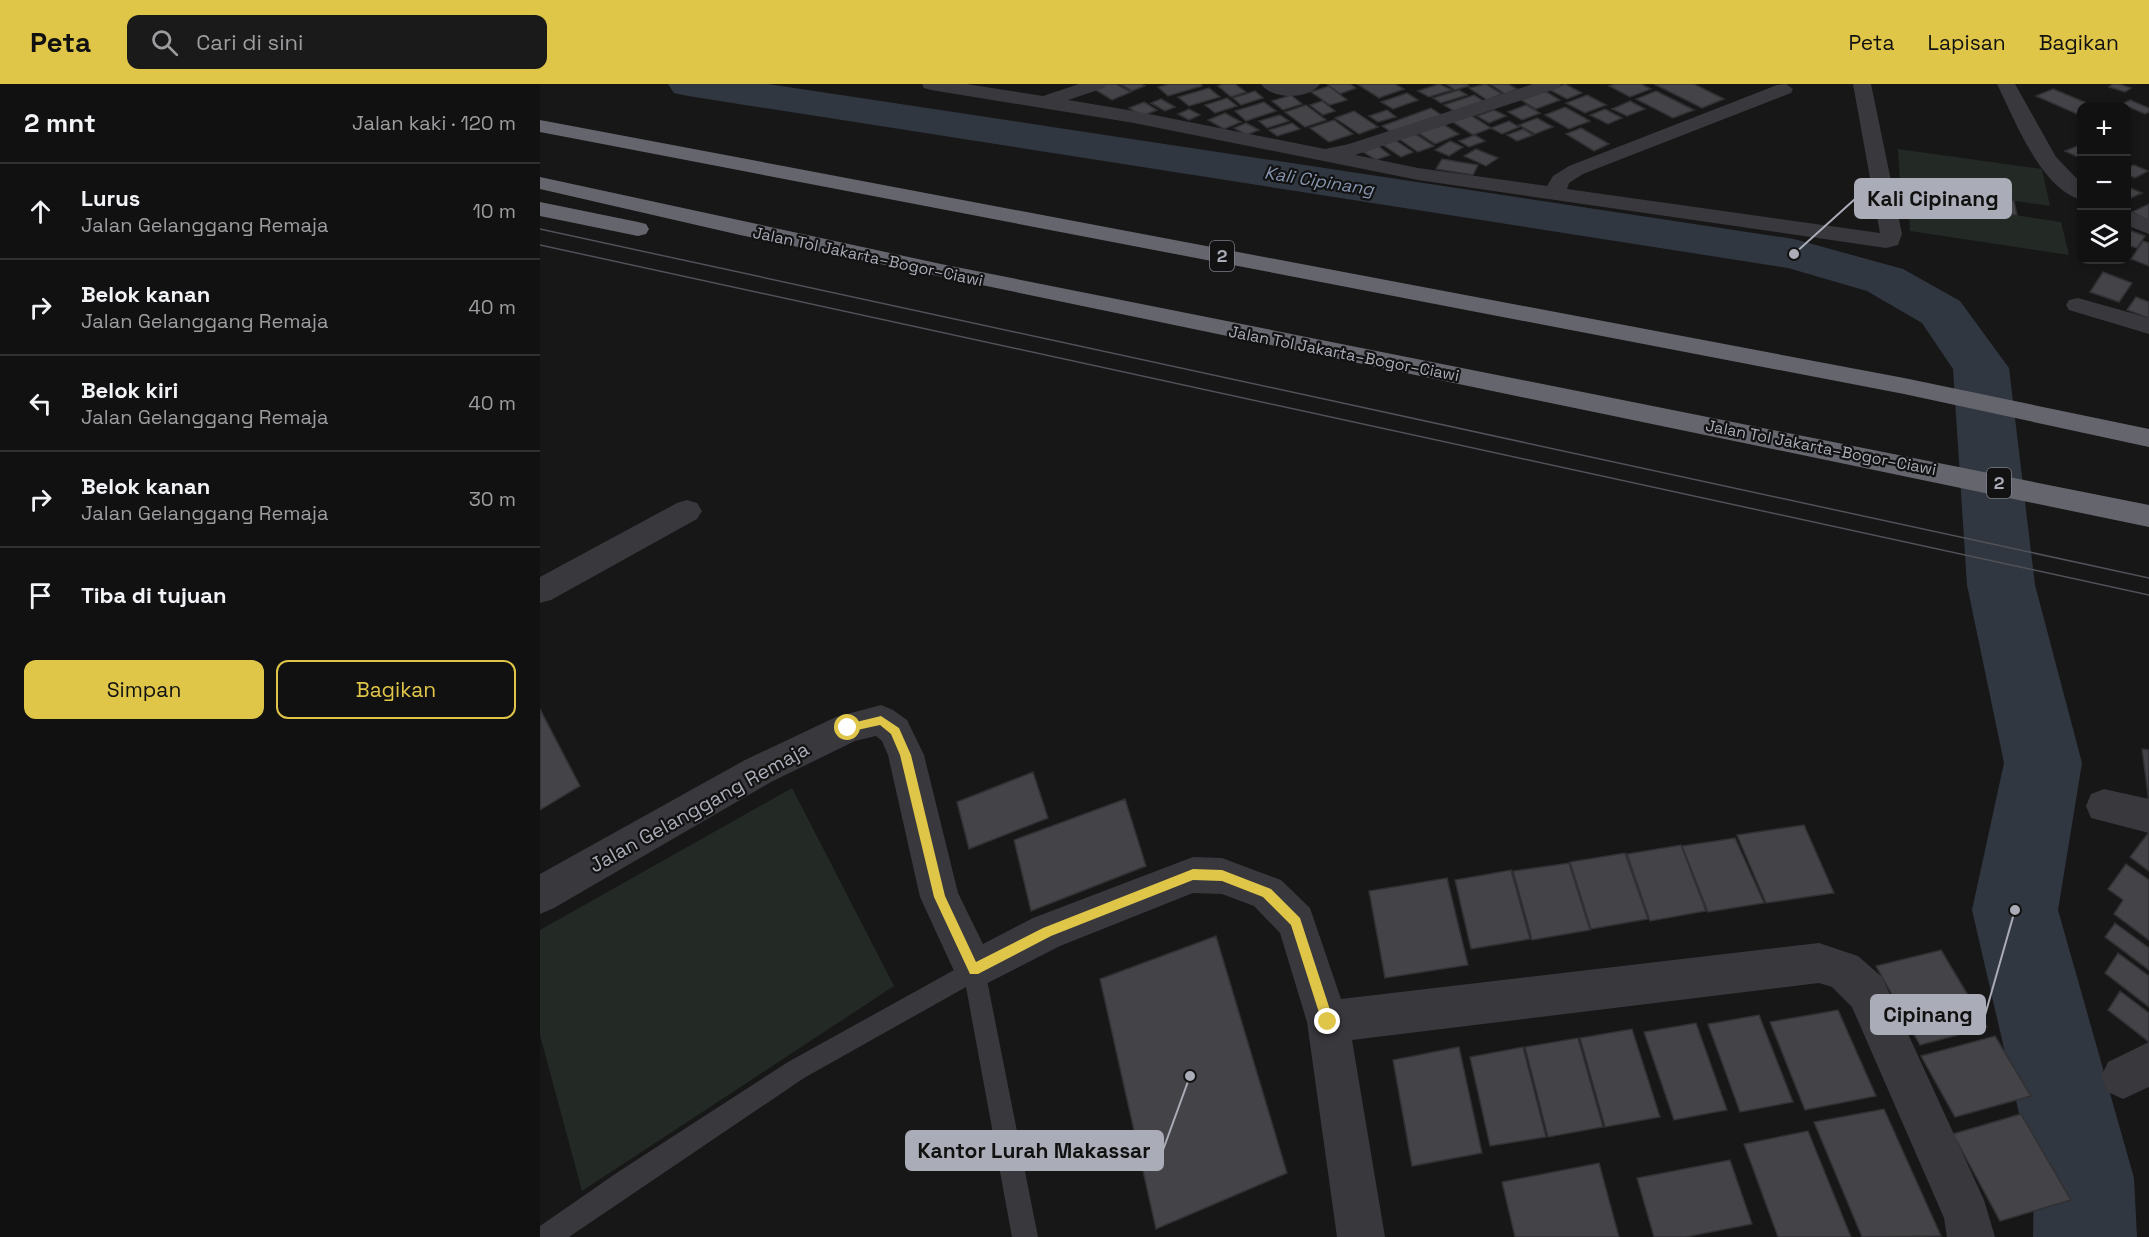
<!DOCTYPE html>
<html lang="id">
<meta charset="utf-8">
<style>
body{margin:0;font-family:"Space Grotesk",sans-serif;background:#1a1a1b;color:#f1f3f6}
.controls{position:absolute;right:18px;top:18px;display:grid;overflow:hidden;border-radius:12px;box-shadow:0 3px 9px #0003}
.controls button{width:54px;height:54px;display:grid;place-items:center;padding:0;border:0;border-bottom:2px solid #303132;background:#111112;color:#f1f3f6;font:30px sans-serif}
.stop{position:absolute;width:18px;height:18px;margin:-14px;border:4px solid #dfc548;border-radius:50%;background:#fff}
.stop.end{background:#dfc548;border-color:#fff;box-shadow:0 2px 6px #0008}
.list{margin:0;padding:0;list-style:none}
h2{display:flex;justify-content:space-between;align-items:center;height:78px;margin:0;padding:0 24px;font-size:26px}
h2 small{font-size:20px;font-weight:400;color:#9c9d9f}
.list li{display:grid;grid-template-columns:39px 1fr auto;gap:18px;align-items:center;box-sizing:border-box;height:96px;padding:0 24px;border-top:2px solid #303132}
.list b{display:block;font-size:22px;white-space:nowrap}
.list p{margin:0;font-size:20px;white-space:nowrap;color:#9c9d9f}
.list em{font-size:20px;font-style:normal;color:#9c9d9f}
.actions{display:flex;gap:12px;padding:18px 24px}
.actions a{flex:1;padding:14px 0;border:2px solid #dfc548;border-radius:12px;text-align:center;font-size:21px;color:#dfc548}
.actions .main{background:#dfc548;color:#111}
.icon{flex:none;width:33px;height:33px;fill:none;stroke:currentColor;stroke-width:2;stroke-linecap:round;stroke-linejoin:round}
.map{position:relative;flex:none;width:1609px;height:1153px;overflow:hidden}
header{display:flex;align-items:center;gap:36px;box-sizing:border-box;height:84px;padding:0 30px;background:#dfc548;color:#111}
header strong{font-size:28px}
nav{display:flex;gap:33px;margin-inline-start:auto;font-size:21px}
.search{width:420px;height:54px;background:#1a1a1b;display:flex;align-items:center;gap:15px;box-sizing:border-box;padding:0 21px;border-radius:12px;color:#9c9d9f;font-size:22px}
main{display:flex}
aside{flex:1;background:#111112}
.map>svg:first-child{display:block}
.green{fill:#232a25}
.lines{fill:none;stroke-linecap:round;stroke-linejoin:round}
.river{fill:#313740;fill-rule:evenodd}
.building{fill:#444448;stroke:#313134;stroke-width:1.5}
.service{fill:#38383d;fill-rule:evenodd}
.minor{fill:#38383d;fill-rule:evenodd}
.motorway{fill:#65656d;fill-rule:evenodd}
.tram{stroke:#515258;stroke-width:1.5}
.route{fill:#dfc548}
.labels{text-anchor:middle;stroke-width:4.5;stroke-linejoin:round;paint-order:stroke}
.far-street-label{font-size:16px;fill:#aaacb7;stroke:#121213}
.far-water-label{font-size:18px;font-style:italic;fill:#8594ae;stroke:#121213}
.shield{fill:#121213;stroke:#7c7e86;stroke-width:1.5}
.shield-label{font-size:18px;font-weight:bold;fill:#aaacb7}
.street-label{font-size:20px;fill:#aaacb7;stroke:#121213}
.leader{fill:none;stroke:#aaacb7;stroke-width:2}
.callout-dot{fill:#aaacb7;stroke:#121213;stroke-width:2}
.callout{fill:#aaacb7;stroke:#aaacb7;stroke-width:2}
.callout-label{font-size:21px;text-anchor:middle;font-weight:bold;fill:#111}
</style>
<header>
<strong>Peta</strong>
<div class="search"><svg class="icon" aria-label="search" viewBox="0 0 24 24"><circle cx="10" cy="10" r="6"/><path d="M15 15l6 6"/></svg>Cari di sini</div>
<nav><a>Peta</a><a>Lapisan</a><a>Bagikan</a></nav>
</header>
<main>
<aside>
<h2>2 mnt<small>Jalan kaki · 120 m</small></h2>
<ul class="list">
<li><svg class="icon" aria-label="ahead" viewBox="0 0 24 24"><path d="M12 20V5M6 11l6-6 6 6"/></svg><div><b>Lurus</b><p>Jalan Gelanggang Remaja</p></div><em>10 m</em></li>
<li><svg class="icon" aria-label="right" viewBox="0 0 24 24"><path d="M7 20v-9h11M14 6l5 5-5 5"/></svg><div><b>Belok kanan</b><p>Jalan Gelanggang Remaja</p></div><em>40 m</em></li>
<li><svg class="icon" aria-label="left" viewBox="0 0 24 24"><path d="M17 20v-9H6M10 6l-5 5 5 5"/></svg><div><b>Belok kiri</b><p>Jalan Gelanggang Remaja</p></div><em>40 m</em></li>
<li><svg class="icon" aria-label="right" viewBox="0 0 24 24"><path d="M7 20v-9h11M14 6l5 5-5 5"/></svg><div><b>Belok kanan</b><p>Jalan Gelanggang Remaja</p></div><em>30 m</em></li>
<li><svg class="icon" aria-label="arrive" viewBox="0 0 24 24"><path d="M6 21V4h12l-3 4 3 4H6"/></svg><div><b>Tiba di tujuan</b></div></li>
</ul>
<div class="actions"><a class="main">Simpan</a><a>Bagikan</a></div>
</aside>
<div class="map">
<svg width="1609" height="1153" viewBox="0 0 1609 1153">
<rect width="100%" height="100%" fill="#171718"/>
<path class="green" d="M1358 65 1502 85 1510 122 1360 100Z
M1368 115 1521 138 1529 171 1370 147Z
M252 704 354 902 42 1107 0 951V846Z"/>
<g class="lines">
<path class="river" d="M128 0H228L1254 155 1363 185 1420 217 1469 284 1495 501 1542 679 1518 826 1594 1094 1597 1153H1493L1494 1094 1432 826 1464 679 1427 501 1413 285 1382 239 1327 207 1248 184 148 12 134 9Z"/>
</g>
<path class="building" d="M566 0H576L591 8 572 16 554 5Z
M580 0H601L605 2 592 7Z
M629 0H661L662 2 628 12 618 3Z
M683 0H695L706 8 691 13 678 2Z
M787 0H810L816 4 800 10Z
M817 0H855L864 5 839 14Z
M899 0 912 6 889 13 878 7Z
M906 0H926L929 2 915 6Z
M946 0 962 10 947 16 929 4Z
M950 0H968L977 5 965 10Z
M1025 0 1042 9 1027 15 1010 6Z
M1075 0H1101L1111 5 1090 13 1069 2Z
M1114 0H1154L1184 15 1162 24Z
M1573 0H1579L1591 4 1585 8 1569 3Z
M789 2 807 16 790 21 771 8Z
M669 4 680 13 649 22 638 13Z
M1513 5 1554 22H1542V29L1537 30 1496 12Z
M919 6 927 11 901 19 893 14Z
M715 7 723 14 701 21 693 14Z
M1005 7 1020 16 996 25 981 16Z
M1116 7 1154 26 1133 34 1096 15Z
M867 9 878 16 853 25 841 18Z
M751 11 762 20 743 26 732 17Z
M934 11 945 18 915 28 904 21Z
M1047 11 1066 21 1045 29 1026 19Z
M687 14 697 22 675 29 665 21Z
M621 15 635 23 625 27 611 19Z
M1590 16 1609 24V28L1605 30 1582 20Z
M782 17 795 27 783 31 770 21Z
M1090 17 1105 25 1087 32 1072 25Z
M604 18 617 26 602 32 589 24Z
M724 18 736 27 706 37 695 27Z
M766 21 786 36 765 43 745 28Z
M986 21 1000 29 982 36 968 28Z
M1025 23 1050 37 1029 45 1005 31Z
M891 24 903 32 854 50 842 42Z
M649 25 660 31 649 36 638 30Z
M1065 25 1082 34 1068 40 1050 31Z
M847 26 856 33 838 38 829 32Z
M954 26 966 32 949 39 937 32Z
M814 27 838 43 819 50 795 34Z
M685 29 701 38 684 45 668 36Z
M929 30 951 44 933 51 911 37Z
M740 31 749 37 727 44 719 37Z
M997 34 1013 43 995 50 979 41Z
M794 36 813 50 789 58 770 44Z
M969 37 979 43 962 50 951 44Z
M706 39 719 46 707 51 694 44Z
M752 39 760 45 737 52 729 46Z
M903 40 919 50 895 60 878 49Z
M1041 44 1069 60 1054 67 1026 50Z
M983 45 993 51 977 57 967 51Z
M874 49 894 62 878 68 859 55Z
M935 51 945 57 929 63 919 57Z
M855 56 873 68 861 73 843 61Z
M910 57 923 63 909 72 895 66Z
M1542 60V75L1525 67Z
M838 62 850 71 836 76 823 68Z
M936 65 958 74 946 82 924 72Z
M902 75 938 81 933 91 896 85Z
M1594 81 1608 87 1595 94 1586 90V84Z
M1586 102 1602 109 1586 116Z
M1433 112 1474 117 1477 131 1436 125Z
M1609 120V137L1592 128Z
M1586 145 1605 152 1597 164 1586 161Z
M1603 157 1609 159V182L1591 175Z
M1563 188 1592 199 1579 218 1550 208Z
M1596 213 1609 218V234L1587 226Z
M0 625 40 702 0 726Z
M1602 665 1609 666V718Z
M493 688 508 734 429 765 417 718Z
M585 715 606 782 491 827 474 756Z
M1264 741 1294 809 1226 819 1197 751Z
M1609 748V787L1590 773Z
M1195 754 1224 819 1168 828 1142 762Z
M1141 761 1166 827 1110 837 1087 770Z
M1085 769 1108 835 1051 845 1030 778Z
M1029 779 1050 846 992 856 973 787Z
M1586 780 1609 796V856L1574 830 1583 816 1568 805Z
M971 786 990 855 931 865 915 796Z
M907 794 928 881 845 894 829 807Z
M1575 839 1609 864V886L1565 853Z
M676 852 747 1089 616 1145 560 895Z
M1401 866 1447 943 1380 961 1336 882Z
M1578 869 1609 892V923L1565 889Z
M1580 907 1609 929V958L1568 926Z
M1298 926 1336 1012 1265 1026 1230 938Z
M1219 931 1253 1018 1200 1028 1168 940Z
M1156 939 1187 1026 1134 1036 1104 948Z
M1092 945 1120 1033 1065 1043 1040 954Z
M1455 952 1491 1012 1415 1033 1381 972Z
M1038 954 1063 1043 1008 1053 985 963Z
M919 963 942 1069 872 1082 853 976Z
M983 963 1006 1053 950 1062 930 973Z
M1344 1025 1401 1152 1322 1153 1274 1038Z
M1481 1030 1531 1116 1460 1137 1413 1050Z
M1268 1047 1311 1153H1238L1204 1060Z
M1190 1076 1212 1140 1146 1153H1114L1097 1094Z
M1059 1079 1079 1153H975L962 1098Z"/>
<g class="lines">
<path class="service" d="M434 875 442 878 445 886 498 1153H472L426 903 264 994 29 1153H0V1142L78 1088 248 978Z"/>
<path class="minor" d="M382 0H426L503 12 539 0H566L564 4 528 16 594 27 785 65 809 60 993 0H1021L1019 4 815 71 878 84 1007 102 1013 92 1029 82 1237 1 1246 0 1253 5 1251 9 1043 90 1029 99 1027 105 1340 149 1313 0H1331L1362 150 1358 161 1346 164 878 96 594 39 391 6 384 4Z
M721 0H780C769 16 732 16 721 0Z
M1457 0H1475L1516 73 1542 100V116C1501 106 1474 34 1457 0Z
M1586 126 1609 135V150L1586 141Z
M1538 214 1609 234V250L1529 226 1526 221 1529 216Z
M147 416 157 419 162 427 157 435 11 516 0 519V493L137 419Z
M341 621 353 626 367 636 384 671 418 809 443 860 493 834 653 773 682 774 741 796 770 824 801 915 1279 859 1318 872 1342 893 1444 1116 1455 1153H1407L1404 1134 1312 923 1292 903 1279 899 812 956 845 1153H797L767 938 740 849 714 822 682 810 653 809 520 862 434 906 420 900 380 813 348 671 342 657 336 652 315 657 231 698 14 824 0 830V790L205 676 296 633Z
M1564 705 1609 715V749L1551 734 1546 722 1551 710Z
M1609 958V1003L1583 1015 1568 1008 1561 993 1568 978Z"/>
<path class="motorway" d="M0 36 1364 294 1609 345V363L1364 310 0 48Z
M0 93 401 180 1609 421V443L200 151 0 105Z
M0 118 98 138 106 140 109 145 106 150 98 152 0 132Z"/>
<path class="tram" d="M0 145 1609 494
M0 161 1609 511"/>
</g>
<path class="route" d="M341 632 359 644 371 671 405 812 436 878 503 844 653 785 682 786 731 805 760 834 794 938 792 942 788 944 784 942 782 938 751 841 723 813 682 797 653 796 511 852 438 890H430L394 813 360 671 351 650 340 641 308 648 303 644 308 640Z"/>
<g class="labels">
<g class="far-street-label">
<text transform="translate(328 172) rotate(12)" y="6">Jalan Tol Jakarta–Bogor–Ciawi</text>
<text transform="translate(804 269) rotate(11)" y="6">Jalan Tol Jakarta–Bogor–Ciawi</text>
<text transform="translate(1281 363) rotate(11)" y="6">Jalan Tol Jakarta–Bogor–Ciawi</text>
</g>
<g class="far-water-label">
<text transform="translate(779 97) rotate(9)" y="6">Kali Cipinang</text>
</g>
<g class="shield">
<rect x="670" y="157" width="24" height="30" rx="4.5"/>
<rect x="1447" y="384" width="24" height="30" rx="4.5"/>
</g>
<g class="shield-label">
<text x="682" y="178">2</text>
<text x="1459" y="405">2</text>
</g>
<g class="street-label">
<text transform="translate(159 723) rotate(-29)" y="7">Jalan Gelanggang Remaja</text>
</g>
</g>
<path class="leader" d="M1254 170L1315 115M1475 826L1445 931M650 992L623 1066"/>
<g class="callout-dot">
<circle cx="1254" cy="170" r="6"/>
<circle cx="1475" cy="826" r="6"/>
<circle cx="650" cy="992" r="6"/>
</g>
<g class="callout">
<rect x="1315" y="95" width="156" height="39" rx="6"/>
<rect x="1331" y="911" width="114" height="39" rx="6"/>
<rect x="366" y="1047" width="257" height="39" rx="6"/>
</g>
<g class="callout-label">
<text x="1393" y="122">Kali Cipinang</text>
<text x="1388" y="938">Cipinang</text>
<text x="494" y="1074">Kantor Lurah Makassar</text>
</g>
</svg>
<div class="controls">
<button>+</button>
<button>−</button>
<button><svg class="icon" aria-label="layers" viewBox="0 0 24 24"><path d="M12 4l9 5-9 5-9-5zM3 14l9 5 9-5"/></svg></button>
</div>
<div class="stop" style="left:308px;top:644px"></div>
<div class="stop end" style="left:788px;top:938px"></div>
</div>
</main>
